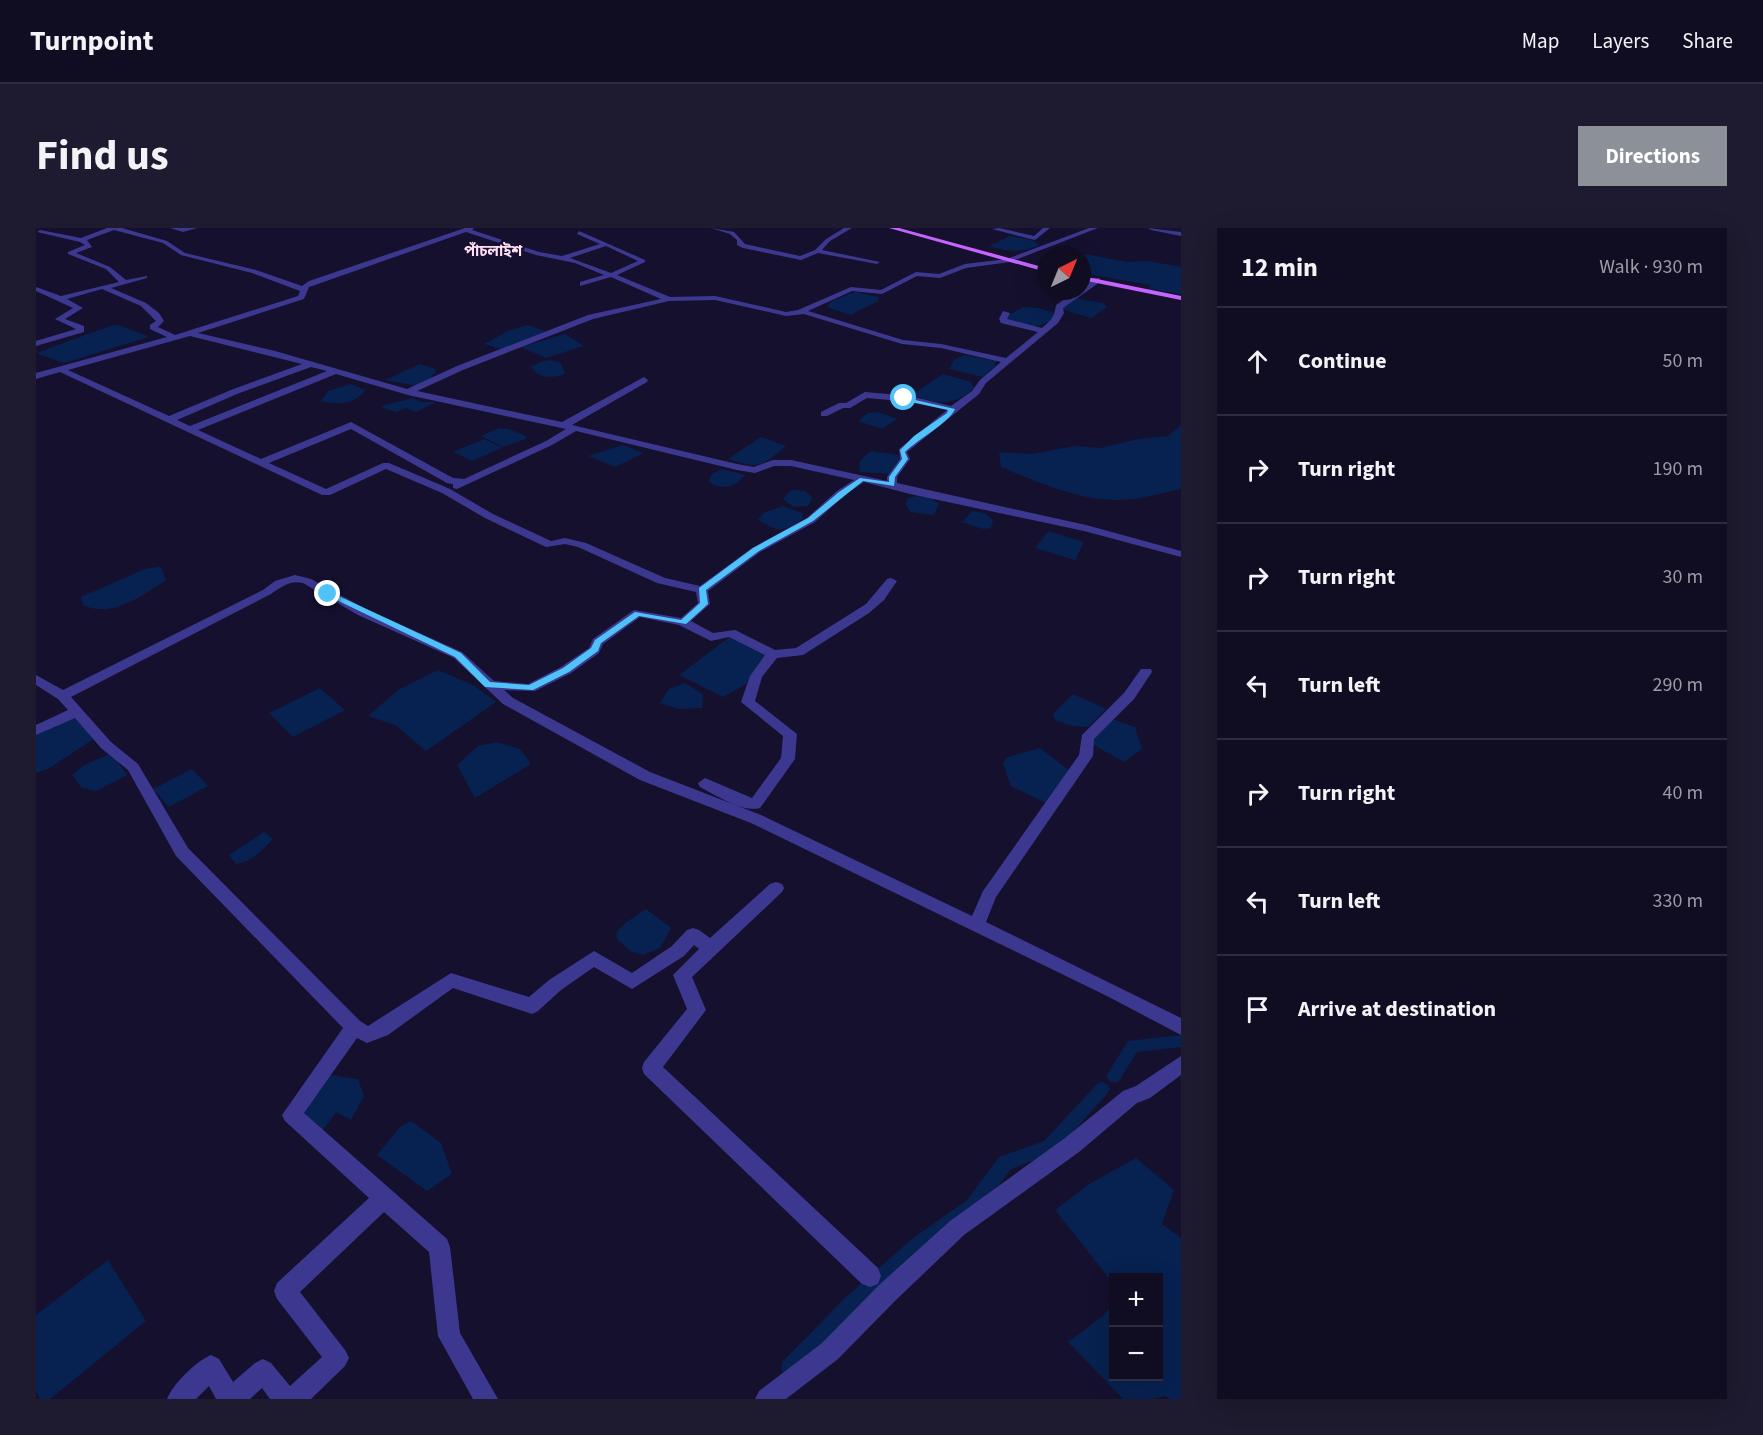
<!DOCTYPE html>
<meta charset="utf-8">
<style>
body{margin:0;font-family:"Source Sans 3","Noto Sans Bengali",sans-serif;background:#1e1a2f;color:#f1f3f6}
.controls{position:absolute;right:18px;bottom:18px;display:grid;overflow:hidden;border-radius:0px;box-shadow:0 6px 24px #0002}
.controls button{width:54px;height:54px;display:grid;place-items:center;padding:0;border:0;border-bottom:2px solid #302c40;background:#100c22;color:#f1f3f6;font:30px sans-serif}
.compass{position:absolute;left:1001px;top:18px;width:54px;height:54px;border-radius:50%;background:#100c22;box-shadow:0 6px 24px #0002;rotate:43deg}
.stop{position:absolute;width:18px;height:18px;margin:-14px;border:4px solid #4fc3f7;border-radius:50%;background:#fff}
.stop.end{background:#4fc3f7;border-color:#fff;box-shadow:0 2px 6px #0008}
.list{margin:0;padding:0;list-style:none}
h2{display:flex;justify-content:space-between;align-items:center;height:78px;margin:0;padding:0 24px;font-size:26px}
h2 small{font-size:20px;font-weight:400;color:#9c9ba5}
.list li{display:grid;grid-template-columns:39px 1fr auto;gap:18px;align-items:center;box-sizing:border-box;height:108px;padding:0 24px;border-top:2px solid #302c40}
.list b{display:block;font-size:22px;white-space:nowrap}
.list em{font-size:20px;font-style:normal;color:#9c9ba5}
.icon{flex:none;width:33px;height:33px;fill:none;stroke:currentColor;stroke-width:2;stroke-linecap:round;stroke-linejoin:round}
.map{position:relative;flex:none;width:1145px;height:1171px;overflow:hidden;border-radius:0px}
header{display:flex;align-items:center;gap:36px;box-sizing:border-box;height:84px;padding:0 30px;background:#100c22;border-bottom:2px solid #302c40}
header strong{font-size:28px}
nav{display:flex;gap:33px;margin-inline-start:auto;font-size:21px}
.intro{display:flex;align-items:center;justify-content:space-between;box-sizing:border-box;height:144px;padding:0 36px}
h1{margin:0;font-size:42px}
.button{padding:15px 27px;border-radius:0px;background:#8c9099;color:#fff;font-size:21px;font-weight:700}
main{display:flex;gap:36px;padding:0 36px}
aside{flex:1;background:#100c22;border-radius:0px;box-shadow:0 6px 24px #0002}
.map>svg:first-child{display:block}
.water{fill:#072150}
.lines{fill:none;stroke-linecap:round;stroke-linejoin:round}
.canal{fill:#072150;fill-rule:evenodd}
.minor{fill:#3c3890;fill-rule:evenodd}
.major{fill:#c664ff;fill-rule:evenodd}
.route{fill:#4fc3f7}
.labels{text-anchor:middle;stroke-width:5;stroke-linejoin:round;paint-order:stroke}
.far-neighbourhood-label{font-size:15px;font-weight:bold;fill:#ffdff3;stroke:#15102e}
</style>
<header>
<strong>Turnpoint</strong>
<nav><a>Map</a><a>Layers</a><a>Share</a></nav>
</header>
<div class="intro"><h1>Find us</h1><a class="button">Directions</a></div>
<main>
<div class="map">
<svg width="1145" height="1171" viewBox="0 0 1145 1171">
<rect width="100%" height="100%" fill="#15102e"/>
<path class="water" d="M974 8 996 12 1004 17C986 25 971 24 953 18Z
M1049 26 1091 34 1112 33 1145 39V66L1113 61 1114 57 1046 45V30Z
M819 64 842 69V73L814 87 791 79 796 73Z
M1038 70 1067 75 1071 79 1055 90 1028 82 1026 78Z
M987 79 1002 80 1022 86C1003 104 993 98 970 92L971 88Z
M83 97 113 109 28 135 0 125 74 98Z
M492 97 512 104 468 122 448 116 472 103Z
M529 106 548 118 510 130 485 119Z
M928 127 960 133 959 138 947 149 913 141 918 132Z
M515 132 525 135 529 145C518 151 502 151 495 139L506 133Z
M384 136 399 141 400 145 396 147V150L382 158 349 152Z
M907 146 935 154 938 160C918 179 901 176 876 167Z
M315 156 329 162C318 178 303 176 285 173L292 163Z
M376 170 386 174H400L380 184 370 180 360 184 345 179C355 174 365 174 376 170Z
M842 184 861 191 846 201 822 193 832 185Z
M1145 197V261C1123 266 1099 273 1076 272 1040 271 998 253 965 239L963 224 995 226 1039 218 1064 220 1102 211 1132 208Z
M463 200 473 201 490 208V211L467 219 445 208Z
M725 209 750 218C725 239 725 241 692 231Z
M448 211 466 220 436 233 417 224Z
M587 217 608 225 579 239 552 228Z
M836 223 861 227 866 232 855 246 824 244C821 233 826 229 836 223Z
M686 241 709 247C699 260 684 263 672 253L676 246Z
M759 262 769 263 777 270 772 278 757 279 747 271 754 263Z
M881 268 895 270 903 276 898 287 874 284 869 276 872 270Z
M747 278 766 285 767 291C746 305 744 304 722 292L727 285Z
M936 283 949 285 957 292 955 300 947 301 926 294Z
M1012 303 1048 314 1039 332 999 320Z
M121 339H125L130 352C106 368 75 391 47 377L45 369 109 341Z
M696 407 733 428 710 456 687 469 643 447Z
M402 442 439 458 460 474 390 523 359 497 332 488 362 462Z
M649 455 667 466 666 480 643 481 624 475 633 461Z
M284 460 309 482 257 509 233 485Z
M1037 466 1070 481 1052 499 1036 498 1019 492 1017 486Z
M38 487 59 510 12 541 0 545V505Z
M1076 491 1099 499 1106 521 1088 534 1054 515Z
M461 514 484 521 495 536 439 570 421 537 442 518Z
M1004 520 1034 543 1010 575 975 558 967 535 971 529Z
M76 525 91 547 60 563 46 560 36 547 48 537Z
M156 541 172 558 133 579 117 561Z
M228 604 237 611C226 623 216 633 200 636L193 627Z
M610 681 635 700 624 720 607 727 594 723 581 711 580 705 589 695Z
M295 847 322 851 328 868 315 892 300 884 283 908 264 885 286 853Z
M375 893 405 915 416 946 391 963 341 927 365 898Z
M1100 930 1138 962 1126 996 1145 1010V1171H1134L1129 1168 1116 1171H1087L1032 1114 1067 1088 1077 1074 1078 1148H1122V1050H1078L1077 1055 1019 982 1053 956Z
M72 1032 110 1093 14 1171H4L0 1162V1087Z"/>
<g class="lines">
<path class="canal" d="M1145 807V819L1101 824 1083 853 1078 855 1073 853 1070 848 1073 843 1092 813Z
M1066 854 1071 856 1074 861 1071 866 1019 924 975 941 943 984 888 1023 823 1080 761 1147 754 1149 747 1147 745 1140 747 1133 811 1068 876 1011 931 972 963 929 1008 913 1061 856Z"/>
<path class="minor" d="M71 0H86L131 13 149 25 220 42 266 58 273 53 429 0H438L436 2 503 24 526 28 564 16 541 6 543 3 609 32V34L581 47 634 69 679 68 750 84 762 82 815 59 845 62 880 44 903 46 929 36 971 31 1053 0H1062L974 34 930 40 904 50 881 48 846 66 816 63 772 83 867 112 905 116 970 130 1002 104 965 95 963 91 967 83 974 85 971 91 1006 100C1016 91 1018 90 1020 77L1041 63H1046V59L1058 50H1064V54L1027 80 1028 85 1022 95 950 155 943 166 871 224 874 231 861 249V255L1050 297 1145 323V329L1048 303 874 266 828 254 809 267 779 294 724 324 672 363 674 376 655 393 677 405 699 402 739 422 760 420 830 376 851 351 855 350 861 353 848 372 833 385 767 427 741 430 726 449 719 473 761 506 759 531 724 580C706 585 680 567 664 559L662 555 669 550 716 570 745 530 747 508 705 474 714 448 729 427 693 409 675 413 643 397 604 389 567 416 563 425 535 445 499 463 468 462 477 470 614 544 725 587 936 688 947 663 1043 527 1046 507 1088 465 1105 441H1115L1116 444 1098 471 1058 511 1057 528 960 669 950 694 1145 790V807L1071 768 715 595 604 552 467 476 418 430 322 387 267 355C254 352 245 359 235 366L35 469 75 514 102 536 152 620 324 793 332 798 415 745 493 769 513 752 558 723 596 745 636 718 651 702 657 700 663 702 674 710 734 656 740 654 746 656 748 660 746 664 656 749 670 782 627 839 842 1040 845 1048 842 1056 834 1059 826 1056 608 846 606 840 608 834 651 781 637 747 663 721 658 717 648 728 596 761 558 739 525 762 502 783 496 786 417 760 352 807 331 815 321 810 268 885 411 1011 414 1019 424 1105 462 1171H437L402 1108 393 1024 348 984 264 1064 309 1122 313 1130 309 1138 275 1171H234L226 1160 214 1171H180L173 1158 160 1171H131C138 1155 159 1134 175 1127L183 1131 197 1154 219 1135 227 1131 235 1135 254 1158 286 1129 241 1071 238 1063 241 1055 333 970 249 893 246 887 307 800 140 628 92 542 65 520 39 490 0 507V497L32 482 22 471 0 457V447L27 462 227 362 239 353 259 347 275 351 330 381 426 424 458 453 492 456 525 439 553 420 557 411 598 382 645 390 662 375 660 364 621 355 542 319 529 316 510 319 449 290 406 265 350 241 294 267H286L24 144 0 151V145L131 109 114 101V97L120 93 105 78 66 61 31 71 47 80 29 91 48 98V104L0 118V113L40 101 19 91 37 80 0 63V59L25 68 83 54 70 41 32 26V24L49 17 44 14 1 4 4 2 45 10ZM78 2 127 15 145 27 216 45 264 63 262 68 139 107 122 99 128 93 123 85 110 75 75 60 111 50V48L90 52 74 39 40 25 56 19 51 12ZM430 4 500 27 539 35 568 47 544 54V58L575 49 625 71 552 87 421 138 371 161 239 123 162 105 268 71 273 59 279 57ZM570 18 602 33 575 45 534 30ZM679 72 750 88 768 86 866 116 905 120 965 134 944 152 936 163 915 178 874 168 829 164 810 175H803L785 184V188H791L807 180H814L831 170 874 174 911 182 863 221 864 231 851 249V253L755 232H737L718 239 701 236 536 197 611 154 612 152 608 149 526 194 381 163 427 142 557 91 633 73ZM154 108 266 136 195 162 133 188 32 142ZM275 139 291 143 154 198 141 192 201 166ZM300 146 372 167 530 201 510 213 428 251 417 250 315 194 225 231 162 202ZM315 201 411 255 417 256V260L421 261 516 217 540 203 701 242 719 245 738 238H755L818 252 801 263 771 290 716 320 664 358 629 350 550 315 529 310 515 313 457 286 414 261 353 235H347L290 261 233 235Z
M134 0H161L147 4Z
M675 0 698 4 709 16 764 28 779 22 790 11 808 0H816L794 13 786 22 844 34 841 36 782 25 765 32 707 20 701 17V12L694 6Z
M963 0 998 8 1007 0H1014L999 12 956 1Z
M1112 0 1145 4V8L1115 2Z
M1145 828V847L1114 870 1101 875 1043 924 928 1007 859 1073 802 1131 750 1171H719L723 1163 786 1115 843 1057 914 993 1029 910 1087 863 1100 858Z"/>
<path class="major" d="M853 0H863L1010 40V44Z
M1046 48 1145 68V72L1046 52Z"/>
</g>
<path class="route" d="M866 169 919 181C914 194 881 212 869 224L872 231 859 249 858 258 827 253 777 293 723 323 670 362 672 376 650 396 603 388 565 415 562 423 533 444 497 462 449 459 419 429 288 366 294 364 425 425 454 454 493 457 527 440 555 420 559 412 599 384 645 392 664 375 663 360 717 320 772 290 803 264 824 250 853 254V249L866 231 864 222 878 208 911 185 912 182 866 172Z"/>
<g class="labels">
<g class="far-neighbourhood-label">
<text x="457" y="28">পাঁচলাইশ</text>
</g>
</g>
</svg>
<div class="controls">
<button>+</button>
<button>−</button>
</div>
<svg class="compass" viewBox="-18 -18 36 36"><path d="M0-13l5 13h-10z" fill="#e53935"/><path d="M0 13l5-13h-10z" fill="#9c9ba5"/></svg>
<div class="stop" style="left:868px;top:170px"></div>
<div class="stop end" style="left:292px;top:366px"></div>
</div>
<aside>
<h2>12 min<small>Walk · 930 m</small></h2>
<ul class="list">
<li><svg class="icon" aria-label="ahead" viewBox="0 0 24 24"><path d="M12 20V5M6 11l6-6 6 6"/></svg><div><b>Continue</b></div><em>50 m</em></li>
<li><svg class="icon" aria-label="right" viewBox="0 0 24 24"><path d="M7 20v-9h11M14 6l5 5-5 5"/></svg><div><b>Turn right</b></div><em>190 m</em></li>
<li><svg class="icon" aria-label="right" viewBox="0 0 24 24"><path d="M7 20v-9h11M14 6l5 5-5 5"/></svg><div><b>Turn right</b></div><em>30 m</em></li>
<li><svg class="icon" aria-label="left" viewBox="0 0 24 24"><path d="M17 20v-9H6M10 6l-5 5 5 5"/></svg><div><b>Turn left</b></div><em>290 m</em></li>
<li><svg class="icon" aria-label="right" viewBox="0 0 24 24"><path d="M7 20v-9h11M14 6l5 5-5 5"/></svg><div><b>Turn right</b></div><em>40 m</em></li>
<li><svg class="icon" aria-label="left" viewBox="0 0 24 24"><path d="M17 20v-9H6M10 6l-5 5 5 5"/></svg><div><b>Turn left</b></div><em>330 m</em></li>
<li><svg class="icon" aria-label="arrive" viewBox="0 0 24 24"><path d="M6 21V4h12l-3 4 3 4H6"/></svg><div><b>Arrive at destination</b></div></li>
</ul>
</aside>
</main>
